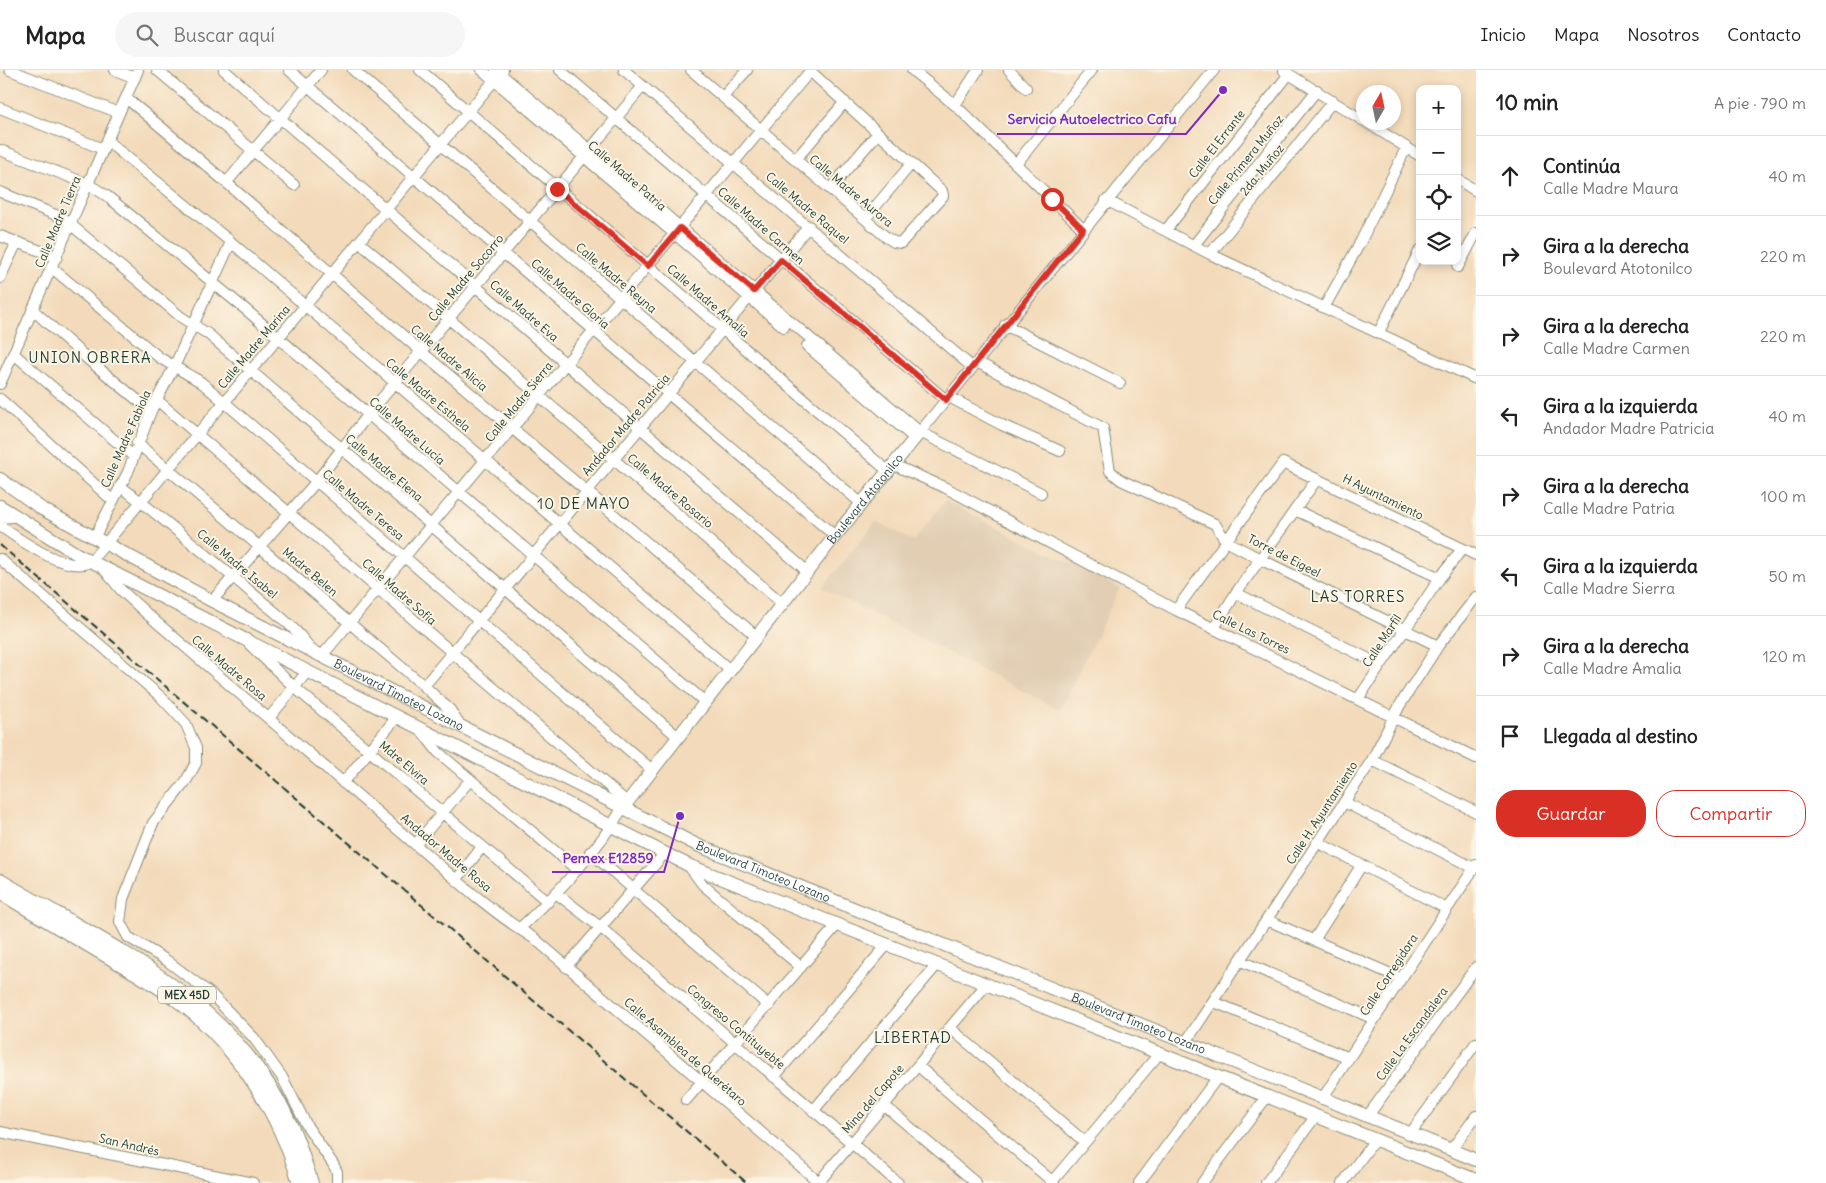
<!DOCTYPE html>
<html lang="es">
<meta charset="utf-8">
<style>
body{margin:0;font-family:Delius,sans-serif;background:#f6f6f6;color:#222}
.controls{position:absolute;right:15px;top:15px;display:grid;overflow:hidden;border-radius:10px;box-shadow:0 2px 8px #0003}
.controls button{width:45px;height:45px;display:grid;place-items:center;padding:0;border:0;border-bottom:1px solid #e0e0e0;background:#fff;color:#222;font:25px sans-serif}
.compass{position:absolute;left:1356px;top:15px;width:45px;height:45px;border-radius:50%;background:#fff;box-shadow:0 2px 8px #0003;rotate:9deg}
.stop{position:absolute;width:15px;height:15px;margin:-11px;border:4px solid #d93025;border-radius:50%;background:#fff}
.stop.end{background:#d93025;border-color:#fff;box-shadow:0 1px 5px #0008}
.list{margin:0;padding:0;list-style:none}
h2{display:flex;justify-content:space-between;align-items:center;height:65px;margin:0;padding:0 20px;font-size:21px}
h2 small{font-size:16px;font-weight:400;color:#767676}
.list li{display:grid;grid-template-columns:32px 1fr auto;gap:15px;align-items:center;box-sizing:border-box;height:80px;padding:0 20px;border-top:1px solid #e0e0e0}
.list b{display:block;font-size:19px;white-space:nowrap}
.list p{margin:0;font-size:16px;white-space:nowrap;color:#767676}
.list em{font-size:16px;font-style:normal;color:#767676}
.actions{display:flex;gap:10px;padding:15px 20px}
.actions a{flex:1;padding:11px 0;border:1px solid #d93025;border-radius:20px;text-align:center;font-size:18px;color:#d93025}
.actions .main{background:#d93025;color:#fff}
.icon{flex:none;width:28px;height:28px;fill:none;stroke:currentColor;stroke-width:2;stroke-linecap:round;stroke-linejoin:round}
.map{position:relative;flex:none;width:1476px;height:1113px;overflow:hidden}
header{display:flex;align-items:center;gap:30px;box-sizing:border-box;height:70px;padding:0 25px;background:#fff;border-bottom:1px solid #e0e0e0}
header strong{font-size:24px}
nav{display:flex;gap:28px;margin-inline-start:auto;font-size:18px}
.search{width:350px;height:45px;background:#f6f6f6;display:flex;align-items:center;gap:12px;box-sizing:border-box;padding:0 18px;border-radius:28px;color:#767676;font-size:19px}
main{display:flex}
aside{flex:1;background:#fff}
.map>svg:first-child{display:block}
.built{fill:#e1ceb3}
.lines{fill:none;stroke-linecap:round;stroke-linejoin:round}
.minor-casing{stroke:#898c77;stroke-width:12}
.major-casing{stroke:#898c77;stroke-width:14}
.highway-casing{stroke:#898c77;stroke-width:16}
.minor{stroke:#fff;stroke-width:10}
.major{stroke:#fff;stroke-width:12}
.highway{stroke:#fff;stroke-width:14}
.rail{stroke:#1f3d34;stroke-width:2;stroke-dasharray:8 4;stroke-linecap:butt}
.route{stroke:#d93025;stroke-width:6}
.labels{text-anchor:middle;stroke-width:4;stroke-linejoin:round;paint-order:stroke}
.shield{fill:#fcf5e5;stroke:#617469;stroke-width:1}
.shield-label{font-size:11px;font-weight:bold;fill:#1f3d34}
.street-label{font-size:12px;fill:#1f3d34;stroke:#fcf5e5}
.quarter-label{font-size:15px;letter-spacing:1px;fill:#1f3d34;stroke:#fcf5e5}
.leader{fill:none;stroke:#7b2cbf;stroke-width:2}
.callout-dot{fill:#7b2cbf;stroke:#fcf5e5;stroke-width:2}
.callout-label{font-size:14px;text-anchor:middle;font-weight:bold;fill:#7b2cbf;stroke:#fcf5e5;stroke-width:4;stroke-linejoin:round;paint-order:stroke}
</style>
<header>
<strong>Mapa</strong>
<div class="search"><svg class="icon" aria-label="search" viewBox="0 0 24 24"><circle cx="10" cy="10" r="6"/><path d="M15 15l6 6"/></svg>Buscar aquí</div>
<nav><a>Inicio</a><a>Mapa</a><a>Nosotros</a><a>Contacto</a></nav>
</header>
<main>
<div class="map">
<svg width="1476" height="1113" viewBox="0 0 1476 1113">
<rect width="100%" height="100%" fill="#fcf5e5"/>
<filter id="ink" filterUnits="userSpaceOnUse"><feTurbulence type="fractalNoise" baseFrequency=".02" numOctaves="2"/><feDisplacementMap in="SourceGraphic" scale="10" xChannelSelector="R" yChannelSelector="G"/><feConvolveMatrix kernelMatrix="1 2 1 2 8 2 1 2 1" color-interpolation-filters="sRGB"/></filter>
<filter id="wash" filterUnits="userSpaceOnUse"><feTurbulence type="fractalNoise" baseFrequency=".0096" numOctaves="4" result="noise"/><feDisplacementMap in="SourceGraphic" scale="20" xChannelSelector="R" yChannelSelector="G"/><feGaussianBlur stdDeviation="1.12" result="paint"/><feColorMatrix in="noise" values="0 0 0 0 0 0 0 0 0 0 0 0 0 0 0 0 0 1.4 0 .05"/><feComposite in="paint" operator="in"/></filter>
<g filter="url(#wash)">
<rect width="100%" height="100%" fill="#f3daba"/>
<path class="built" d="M945 431 1120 518 1060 640 822 518 876 452 913 471Z"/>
</g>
<g filter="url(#ink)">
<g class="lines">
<g class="minor-casing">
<path id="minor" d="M10 0 119 43
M115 0 135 8
M157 0 294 115
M224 0 808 502
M289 0 835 466
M353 0 862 434
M420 0 889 402
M482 0 784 257
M496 0 920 362 1041 423
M560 0 946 330
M624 0 972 297
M691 0 886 167 894 172 901 173 943 126 942 121 810 1
M912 0 955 35 1083 159
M1009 0 1026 18
M1284 1 1364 51
M723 27 747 0
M126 28C227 111 324 198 423 283 534 377 646 471 756 566
M955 35 978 0
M0 38 103 79
M1366 52 1420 86
M107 71 231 172 730 600
M0 80 88 114 107 126 245 239 705 632
M795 90 845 32
M1016 94 1092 0
M1457 109 1476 121
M227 112 321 0
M830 119 878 63
M0 122 63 148 181 247 208 264 677 666
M1106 130 1210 184 1476 309
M865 149 912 93
M1166 160 1289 4
M0 166 57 187
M359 172 783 534
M1194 175 1317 20
M1210 184 1333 31
M1458 197 1476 163
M52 198 160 288 201 312 651 699
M0 208 17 172
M1325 236 1361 171 1406 78
M33 240 91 292 151 341
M1005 255 1120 313
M1379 262 1420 180
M807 276 915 369
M14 284 133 386
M977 292 1103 358 1110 401 1121 410 1215 454 1226 471 1260 489 1438 576
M0 314 138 0
M949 327 1002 355 1060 381
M0 329 112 430
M157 330 627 732
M920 362 1214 0
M137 373 424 616 450 640 460 656
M894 395 946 418 1176 540 1476 688
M120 416C163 448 204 483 245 517 267 537 295 555 311 580
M1295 440 1440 508
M0 456C19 469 69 506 91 491L503 0
M94 468 128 402 151 341 174 297 231 172
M0 489 161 627 186 654 196 678V693L186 711 153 753 123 829 120 852 128 867 166 890 211 924 254 968 282 1007 307 1056 333 1094 337 1102V1113
M103 498 121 520 147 544C230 616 313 687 396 758 441 796 485 838 535 869L820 1113
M1236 523 1381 595
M212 531 316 412 368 345 643 16
M1176 540 1283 393 1476 485
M1214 558 1236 523 1317 409
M250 575 294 617 548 832
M321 587 811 0
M424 616 809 156
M1358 629 1440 508 1462 479
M269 648 307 602
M420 659 438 682 576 799
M1372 690 1476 742
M343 713 396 648
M1344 732 1474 798
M1317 772 1447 839
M416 774 470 710
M590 782 769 936
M688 795 703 815 801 897
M457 809 482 777
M556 823 600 857 898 1113
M1267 850 1400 908
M519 859C557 824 595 784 622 739
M1314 870 1361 796
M1241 891 1374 949
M566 897 664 784
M1214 932 1349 988
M950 958 1085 1072
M1186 972 1372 690 1400 635 1438 576 1476 527
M918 996 1054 1113
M774 1007 886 876
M1322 1029 1476 795
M686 1030 837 855
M885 1036 976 1113
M813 1041 936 896
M1367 1047 1476 897
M0 1062 253 1113
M1410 1064 1476 973
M1451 1080 1476 1046
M818 1113 986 915
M1051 1113 1158 985
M1139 1113 1217 1008
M1202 1113 1266 1028
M1266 1113 1315 1047
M1343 1113 1374 1071"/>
</g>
<g class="major-casing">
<g id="major">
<path id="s1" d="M0 409 42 439 212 531 697 775 1476 1090"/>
<path d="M0 436 77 484 688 795 1476 1110"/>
<path id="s2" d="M622 739 835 466 920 362"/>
</g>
</g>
<g class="highway-casing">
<path id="highway" d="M0 446 12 445
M0 811C113 879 236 931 292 1059 300 1077 305 1095 311 1113
M0 822C32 841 63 860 94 878 123 895 152 911 178 930 237 975 280 1042 300 1113"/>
</g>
<use href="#minor" class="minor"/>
<use href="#major" class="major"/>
<use href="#highway" class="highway"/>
<path class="rail" d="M0 475 747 1113"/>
</g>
</g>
<g class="lines" filter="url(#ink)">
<path class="route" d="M557 119 648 196 680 158 754 221 781 190 946 330 1083 159 1052 129"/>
</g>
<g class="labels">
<rect class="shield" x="158" y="916.5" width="58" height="17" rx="4"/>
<g class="shield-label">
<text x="187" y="929">MEX 45D</text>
</g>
<g class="street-label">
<text transform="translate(1217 74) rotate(-52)" y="4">Calle El Errante</text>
<text transform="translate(1246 90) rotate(-51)" y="4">Calle Primera Muñoz</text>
<text transform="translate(1262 100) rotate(-51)" y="4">2da. Muñoz</text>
<text transform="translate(627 106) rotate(41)" y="4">Calle Madre Patria</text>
<text transform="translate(851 121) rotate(40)" y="4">Calle Madre Aurora</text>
<text transform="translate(807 138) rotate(40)" y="4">Calle Madre Raquel</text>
<text transform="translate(58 152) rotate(-67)" y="4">Calle Madre Tierra</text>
<text transform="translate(761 156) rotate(41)" y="4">Calle Madre Carmen</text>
<text transform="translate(466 208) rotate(-50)" y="4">Calle Madre Socorro</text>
<text transform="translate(616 208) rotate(40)" y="4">Calle Madre Reyna</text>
<text transform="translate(570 224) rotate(41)" y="4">Calle Madre Gloria</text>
<text transform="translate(708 231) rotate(41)" y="4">Calle Madre Amalia</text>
<text transform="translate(524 241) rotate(41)" y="4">Calle Madre Eva</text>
<text transform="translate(254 277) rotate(-50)" y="4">Calle Madre Marina</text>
<text transform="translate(449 288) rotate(40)" y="4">Calle Madre Alicia</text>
<text transform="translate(428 325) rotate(40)" y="4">Calle Madre Esthela</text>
<text transform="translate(519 332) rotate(-51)" y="4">Calle Madre Sierra</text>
<text transform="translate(626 355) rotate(-50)" y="4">Andador Madre Patricia</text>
<text transform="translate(407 361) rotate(41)" y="4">Calle Madre Lucía</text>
<text transform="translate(126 369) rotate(-66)" y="4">Calle Madre Fabiola</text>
<text transform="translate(384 398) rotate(40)" y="4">Calle Madre Elena</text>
<text transform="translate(670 421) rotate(40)" y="4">Calle Madre Rosario</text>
<text transform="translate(1383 427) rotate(26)" y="4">H Ayuntamiento</text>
<text dy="4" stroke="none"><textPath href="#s2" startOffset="394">Boulevard Atotonilco</textPath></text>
<text transform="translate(363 435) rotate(40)" y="4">Calle Madre Teresa</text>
<text transform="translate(1284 486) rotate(27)" y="4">Torre de Eigeel</text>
<text transform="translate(237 494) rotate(40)" y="4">Calle Madre Isabel</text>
<text transform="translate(310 502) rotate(40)" y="4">Madre Belen</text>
<text transform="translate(399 522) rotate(41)" y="4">Calle Madre Sofía</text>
<text transform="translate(1251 562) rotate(26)" y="4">Calle Las Torres</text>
<text transform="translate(1382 571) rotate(-57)" y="4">Calle Marfil</text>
<text transform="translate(229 598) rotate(40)" y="4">Calle Madre Rosa</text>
<text dy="4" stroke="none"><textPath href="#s1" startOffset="454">Boulevard Timoteo Lozano</textPath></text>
<text transform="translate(404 693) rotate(40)" y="4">Mdre Elvira</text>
<text transform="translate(1322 743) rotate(-57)" y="4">Calle H. Ayuntamiento</text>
<text transform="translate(446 783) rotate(40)" y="4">Andador Madre Rosa</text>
<text dy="4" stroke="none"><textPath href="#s1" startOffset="859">Boulevard Timoteo Lozano</textPath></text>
<text transform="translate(1389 905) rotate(-57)" y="4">Calle Corregidora</text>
<text dy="4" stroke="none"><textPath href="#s1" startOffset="1264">Boulevard Timoteo Lozano</textPath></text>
<text transform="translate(736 957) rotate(40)" y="4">Congreso Contituyebte</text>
<text transform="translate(1412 964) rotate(-54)" y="4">Calle La Escandalera</text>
<text transform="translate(685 982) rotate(41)" y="4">Calle Asamblea de Querétaro</text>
<text transform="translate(873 1029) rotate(-49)" y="4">Mina del Capote</text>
<text transform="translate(129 1075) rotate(13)" y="4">San Andrés</text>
</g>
<g class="quarter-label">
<text x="90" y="293">UNION OBRERA</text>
<text x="584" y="439">10 DE MAYO</text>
<text x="1358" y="532">LAS TORRES</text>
<text x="913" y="973">LIBERTAD</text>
</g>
</g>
<path class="leader" d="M1223 20L1186 64H997M680 746L664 802H552"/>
<g class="callout-dot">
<circle cx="1223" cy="20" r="5"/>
<circle cx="680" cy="746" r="5"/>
</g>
<g class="callout-label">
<text x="1092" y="54">Servicio Autoelectrico Cafu</text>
<text x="608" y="793">Pemex E12859</text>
</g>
</svg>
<div class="controls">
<button>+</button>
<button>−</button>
<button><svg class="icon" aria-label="locate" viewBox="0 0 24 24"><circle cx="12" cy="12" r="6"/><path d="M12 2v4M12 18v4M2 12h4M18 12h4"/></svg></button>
<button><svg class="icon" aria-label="layers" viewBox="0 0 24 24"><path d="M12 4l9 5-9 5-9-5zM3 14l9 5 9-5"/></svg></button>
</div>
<svg class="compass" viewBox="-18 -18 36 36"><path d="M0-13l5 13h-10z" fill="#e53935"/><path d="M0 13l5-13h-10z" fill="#767676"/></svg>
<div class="stop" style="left:1052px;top:129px"></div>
<div class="stop end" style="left:557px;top:119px"></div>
</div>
<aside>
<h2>10 min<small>A pie · 790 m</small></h2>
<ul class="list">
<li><svg class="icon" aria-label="ahead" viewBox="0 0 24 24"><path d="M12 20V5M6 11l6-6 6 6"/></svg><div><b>Continúa</b><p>Calle Madre Maura</p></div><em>40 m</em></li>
<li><svg class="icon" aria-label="right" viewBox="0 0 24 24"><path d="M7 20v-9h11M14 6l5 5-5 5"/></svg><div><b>Gira a la derecha</b><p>Boulevard Atotonilco</p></div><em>220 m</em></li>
<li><svg class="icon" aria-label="right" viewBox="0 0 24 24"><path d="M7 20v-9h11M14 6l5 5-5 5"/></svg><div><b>Gira a la derecha</b><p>Calle Madre Carmen</p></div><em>220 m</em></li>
<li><svg class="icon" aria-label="left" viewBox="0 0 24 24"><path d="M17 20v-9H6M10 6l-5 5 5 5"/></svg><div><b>Gira a la izquierda</b><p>Andador Madre Patricia</p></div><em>40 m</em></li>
<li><svg class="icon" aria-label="right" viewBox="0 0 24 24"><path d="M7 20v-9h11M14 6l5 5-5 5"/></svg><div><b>Gira a la derecha</b><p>Calle Madre Patria</p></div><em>100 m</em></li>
<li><svg class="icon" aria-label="left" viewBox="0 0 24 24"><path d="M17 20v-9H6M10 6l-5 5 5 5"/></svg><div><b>Gira a la izquierda</b><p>Calle Madre Sierra</p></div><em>50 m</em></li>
<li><svg class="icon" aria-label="right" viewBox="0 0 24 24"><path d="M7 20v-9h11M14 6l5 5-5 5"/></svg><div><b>Gira a la derecha</b><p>Calle Madre Amalia</p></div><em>120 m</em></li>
<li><svg class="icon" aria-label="arrive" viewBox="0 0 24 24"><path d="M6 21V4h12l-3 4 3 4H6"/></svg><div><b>Llegada al destino</b></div></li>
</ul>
<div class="actions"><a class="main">Guardar</a><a>Compartir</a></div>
</aside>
</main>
